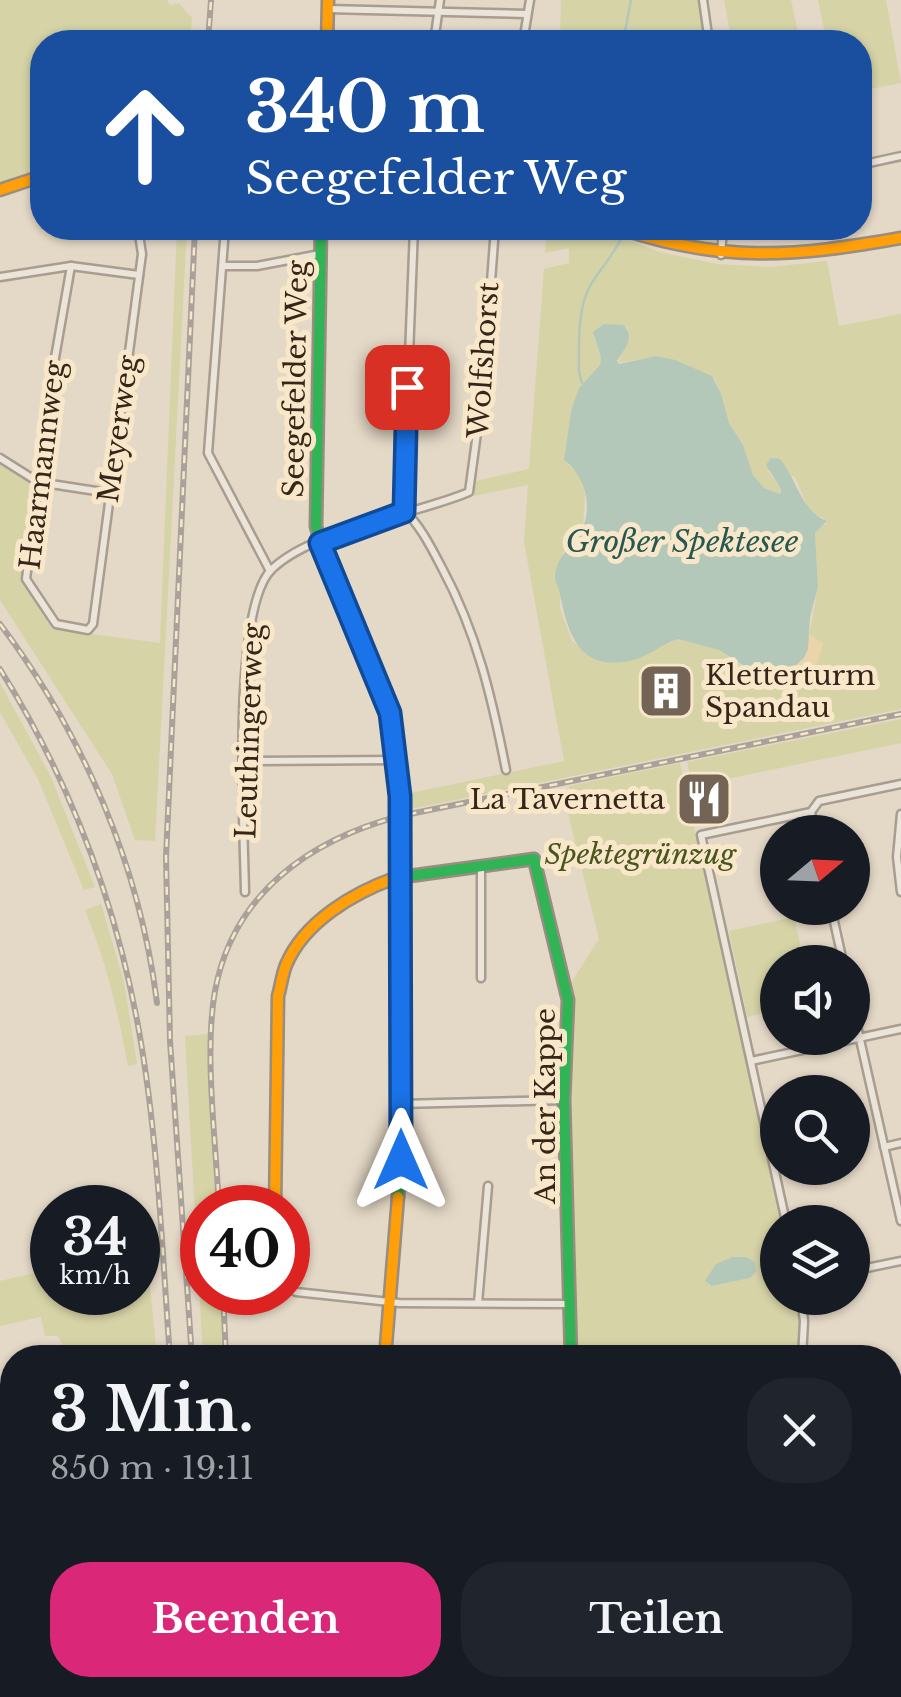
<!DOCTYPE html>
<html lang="de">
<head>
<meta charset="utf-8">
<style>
  :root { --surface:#171b24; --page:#20242c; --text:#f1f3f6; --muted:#9ea1a6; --accent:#db2777 }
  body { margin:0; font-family:"Libre Baskerville",serif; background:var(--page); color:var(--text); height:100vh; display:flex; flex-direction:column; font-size:38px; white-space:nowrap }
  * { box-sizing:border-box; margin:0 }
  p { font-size:32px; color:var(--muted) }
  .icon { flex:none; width:55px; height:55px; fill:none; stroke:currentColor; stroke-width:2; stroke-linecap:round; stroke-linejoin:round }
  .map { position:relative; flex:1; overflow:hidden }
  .panel { position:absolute; left:0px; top:1345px; width:902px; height:352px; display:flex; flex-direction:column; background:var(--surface); border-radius:40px 40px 0 0; box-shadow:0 2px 8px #0004 }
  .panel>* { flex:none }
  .top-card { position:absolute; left:30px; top:30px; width:842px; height:210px; border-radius:40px; box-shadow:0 2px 8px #0004; background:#1a4fa0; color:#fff; overflow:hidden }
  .needle { width:65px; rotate:71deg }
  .fabs { position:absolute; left:760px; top:815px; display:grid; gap:20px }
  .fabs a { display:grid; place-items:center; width:110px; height:110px; border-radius:50%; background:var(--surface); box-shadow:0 2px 8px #0004; font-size:50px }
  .speed { position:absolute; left:30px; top:1185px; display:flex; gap:20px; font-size:50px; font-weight:700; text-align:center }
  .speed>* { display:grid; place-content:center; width:130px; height:130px; border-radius:50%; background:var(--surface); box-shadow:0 2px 8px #0004; line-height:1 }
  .speed small { font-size:25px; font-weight:400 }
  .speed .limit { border:15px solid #d22; background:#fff; color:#111 }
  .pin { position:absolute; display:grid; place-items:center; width:85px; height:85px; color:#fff; margin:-42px; border-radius:20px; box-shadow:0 5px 15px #0006 }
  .me { position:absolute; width:110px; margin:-55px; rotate:0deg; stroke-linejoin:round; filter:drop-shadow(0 0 8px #0008) }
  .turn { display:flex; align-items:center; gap:35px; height:210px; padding:0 50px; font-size:45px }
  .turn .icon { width:130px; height:130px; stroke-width:2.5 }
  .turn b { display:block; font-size:70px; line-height:85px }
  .round { display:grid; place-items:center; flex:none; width:105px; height:105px; border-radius:40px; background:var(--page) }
  .head { display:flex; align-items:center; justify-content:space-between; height:170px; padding:0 50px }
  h1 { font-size:60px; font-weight:800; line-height:75px }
  .button { display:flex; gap:20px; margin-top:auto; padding:20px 50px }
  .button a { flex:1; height:115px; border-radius:40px; background:var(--accent); color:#fff; font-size:40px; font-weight:800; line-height:115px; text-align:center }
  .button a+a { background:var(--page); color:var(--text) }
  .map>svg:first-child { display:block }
</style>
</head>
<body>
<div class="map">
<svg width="901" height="1697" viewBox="0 0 901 1697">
  <rect width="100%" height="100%" fill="#e4d8c6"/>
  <!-- green -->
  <g fill="#d6d3a7" fill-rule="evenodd">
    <path d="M0,0H168L169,5L179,3L192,18L190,42H42V168L0,182Z"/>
    <path d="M561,0H700L706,42H560Z"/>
    <path d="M724,0H791L800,42H732Z"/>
    <path d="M818,0H886L901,83L860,91V42H827Z"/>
    <path d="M177,228H187L155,841L135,840L112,774L0,600V462L30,483L34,491L22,580L52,629L160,643Z"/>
    <path d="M547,228H600L659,252L718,264L770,267L827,261L839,326L901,314V709L411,809V793L564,761L524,542L528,485L473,496L476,481L529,469L544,269L569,263V248L545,253ZM627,327L630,338L618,363L657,356L708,374L715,380L729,423L743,445L753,475L764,488L779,495L781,489L767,470L795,477L810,512L825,519L827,524L818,527L815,533L818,586L808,643L775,676L749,671L719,650L678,639L622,662L597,660L572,641L560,608V563L563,553L583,527L585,496L582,478L564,460L571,411L580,388L600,365L601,357L594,337Z"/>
    <path d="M639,228H719L715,243L710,244Z"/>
    <path d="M0,683L50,775L95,887L84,890L38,779L0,712Z"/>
    <path d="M901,719V743L693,786L687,762Z"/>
    <path d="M680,763L782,1222H778V1298H797L801,1320L798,1357H575L568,1103L573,1033L570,984L599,939L567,809L573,808L569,786ZM732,1257L750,1278L712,1286L716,1264Z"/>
    <path d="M101,904L124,982L137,1064L128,1066C118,1011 106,961 85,910Z"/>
    <path d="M794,917L804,962H778L777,1010L747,1017L729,931Z"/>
    <path d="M208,1034L216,1207L202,1208V1292L220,1293L224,1358L203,1357L185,1036Z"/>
    <path d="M146,1247L157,1357H69L58,1336H45L41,1317L0,1326V1281L52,1269V1292H138V1249Z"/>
    <path d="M93,1685H190L191,1697H85Z"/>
    <path d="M640,1685H741L739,1697H620L622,1689L638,1690Z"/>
  </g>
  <!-- sand -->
  <path fill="#ebd4aa" d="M809,634L823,643C819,663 811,681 789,685L779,675C798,664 806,655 809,634Z"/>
  <!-- water -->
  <g fill="#b3c8b9">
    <path d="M604,324L623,325C636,336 625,349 617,361L619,364L656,356L675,360L712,376L721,394L729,423L743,445L753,475L764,488L780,494L781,489L766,465L771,458L780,459C797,480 802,512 827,521L815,533L818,587L810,617L808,649L804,658L795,666L775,676L755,673L719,650L678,639C661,644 647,658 629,661C576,672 567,628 559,590C557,581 555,584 555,575C557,558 569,548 578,536C596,511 585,475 564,460L571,411L579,388L600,365L601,357L593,332Z"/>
    <path d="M732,1257H746L755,1262L756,1272L750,1278L712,1286L705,1281L716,1264Z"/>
  </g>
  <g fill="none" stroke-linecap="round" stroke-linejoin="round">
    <!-- stream -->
    <g stroke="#b3c8b9" stroke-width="2.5">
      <path d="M623,42L631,0"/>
      <path d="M582,383L579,372C579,346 577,310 590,286C601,267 616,253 624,232"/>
    </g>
    <!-- street casing -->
    <g stroke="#a89d90" stroke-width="11">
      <g id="street">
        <path d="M703,0L709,42"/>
        <path d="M327,9L527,14"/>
        <path d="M434,42L440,0"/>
        <path d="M523,42L530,0"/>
        <path d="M860,165L901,156"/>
        <path d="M225,228L208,453L270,571"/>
        <path d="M414,228L403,509C420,525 431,547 442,568C477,633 492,698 506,770"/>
        <path d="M721,255L723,228"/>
        <path d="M71,266L52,375L26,579L56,624L88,630L93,624L142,254L138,228"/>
        <path d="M223,266H257L320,254"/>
        <path d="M0,277L71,266L139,275"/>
        <path d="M0,458L38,482L109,493"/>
        <path d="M243,761L398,760"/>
        <path d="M811,812L815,832"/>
        <path d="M901,814L897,857L901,892"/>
        <path d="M245,892C244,830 231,608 272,569C314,529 415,515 469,492L483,389L495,228"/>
        <path d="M831,908L843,962"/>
        <path d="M481,978V866"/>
        <path d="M852,1004L901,1221"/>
        <path d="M751,1061L901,1029"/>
        <path d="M401,1104L564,1100"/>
        <path d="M884,1147L901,1143"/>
        <path d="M786,1222L701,835L811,812L819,801L901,784"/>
        <path d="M852,1271L901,1261"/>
        <path d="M288,1287L296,1292L399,1303L569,1304"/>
        <path d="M801,1298L804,1321L802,1358"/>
        <path d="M478,1303L488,1186"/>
        <path d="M264,1685L265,1697"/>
        <path d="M544,1697L546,1685"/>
        <path d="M743,1697L745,1685"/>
      </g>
    </g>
    <!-- fast casing -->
    <g stroke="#988d80" stroke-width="15">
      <g id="fast">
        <path d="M321,228L316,526L323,553L385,698L398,760L401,1160L398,1197"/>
        <path d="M395,878L534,859L568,1000L564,1100L571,1358"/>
      </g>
    </g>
    <!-- slow casing -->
    <g stroke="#988d80" stroke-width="15">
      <g id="slow">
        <path d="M327,42L328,0"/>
        <path d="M0,190L42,176"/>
        <path d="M618,228C722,263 795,257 901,238"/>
        <path d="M275,1208L278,996C281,986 282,975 286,965C304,922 353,893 395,878"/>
        <path d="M385,1358L398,1197"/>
      </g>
    </g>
    <!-- jam casing -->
    <g stroke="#988d80" stroke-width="15">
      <path id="jam" d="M364,1685V1697"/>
    </g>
    <!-- street -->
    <use href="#street" stroke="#ebe4d9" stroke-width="6"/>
    <!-- fast -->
    <use href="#fast" stroke="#30b455" stroke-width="10"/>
    <!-- slow -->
    <use href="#slow" stroke="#ff9f0a" stroke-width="10"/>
    <!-- jam -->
    <use href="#jam" stroke="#e5322d" stroke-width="10"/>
    <!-- rail casing -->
    <g stroke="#a9a29a" stroke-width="6">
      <g id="rail">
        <path d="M208,42L211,0"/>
        <path d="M0,624C83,734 140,866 157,1003"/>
        <path d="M0,669C69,779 116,902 139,1031C158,1138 162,1249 170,1358"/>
        <path d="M219,1208C216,1143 204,1053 215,991C233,894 309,840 400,816L901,714"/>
        <path d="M223,1292L226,1358"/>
        <path d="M192,1358L170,1041L166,857L195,228"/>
        <path d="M200,1685L201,1697"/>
        <path d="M76,1697L85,1685"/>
      </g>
    </g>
    <!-- rail -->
    <use href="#rail" stroke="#f8e7c9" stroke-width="2.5" stroke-dasharray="8" stroke-linecap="butt"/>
  </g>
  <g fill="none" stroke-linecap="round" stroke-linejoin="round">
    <!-- route casing -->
    <g stroke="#114b97" stroke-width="25">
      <path id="route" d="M401,1160L400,796L390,713L320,543L404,512L407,387"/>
    </g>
    <!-- route -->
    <use href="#route" stroke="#1a73e8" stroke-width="18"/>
  </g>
  <!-- icons -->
  <defs>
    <g id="building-square" transform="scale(2.875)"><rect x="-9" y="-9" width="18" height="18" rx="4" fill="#736456" stroke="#f8e7c9"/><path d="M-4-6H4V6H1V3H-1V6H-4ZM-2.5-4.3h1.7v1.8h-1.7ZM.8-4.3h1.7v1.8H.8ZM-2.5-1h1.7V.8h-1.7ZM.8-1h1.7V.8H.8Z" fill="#fff"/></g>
    <g id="restaurant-square" transform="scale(2.875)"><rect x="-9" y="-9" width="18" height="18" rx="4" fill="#736456" stroke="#f8e7c9"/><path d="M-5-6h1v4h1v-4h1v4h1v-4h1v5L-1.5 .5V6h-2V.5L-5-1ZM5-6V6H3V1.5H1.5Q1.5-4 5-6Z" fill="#fff"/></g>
  </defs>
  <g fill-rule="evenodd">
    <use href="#building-square" x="666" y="691"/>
    <use href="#restaurant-square" x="704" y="799"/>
  </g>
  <g text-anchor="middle" stroke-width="10" stroke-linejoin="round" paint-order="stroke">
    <!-- street labels -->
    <g font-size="28" fill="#362519" stroke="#f8e7c9">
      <text transform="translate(483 360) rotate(-86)" y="10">Wolfshorst</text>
      <text transform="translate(295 379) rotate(-89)" y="10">Seegefelder Weg</text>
      <text transform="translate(118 429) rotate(-82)" y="10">Meyerweg</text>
      <text transform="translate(42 465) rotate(-83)" y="10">Haarmannweg</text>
      <text transform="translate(249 731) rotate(-88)" y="10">Leuthingerweg</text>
      <text transform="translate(545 1106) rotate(-90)" y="10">An der Kappe</text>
    </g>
    <!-- poi labels -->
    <g font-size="28" fill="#362519" stroke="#f8e7c9" text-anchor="start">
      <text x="705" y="685">Kletterturm<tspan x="705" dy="32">Spandau</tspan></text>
      <text x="665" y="809" text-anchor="end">La Tavernetta</text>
    </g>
    <!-- park labels -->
    <g font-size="28" font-style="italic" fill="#4a541e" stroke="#f8e7c9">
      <text x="640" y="864">Spektegrünzug</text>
    </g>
    <!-- water labels -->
    <g font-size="30" font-style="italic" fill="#275751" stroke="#f8e7c9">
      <text x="682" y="552">Großer Spektesee</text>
    </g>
  </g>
</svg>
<div class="fabs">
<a><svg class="needle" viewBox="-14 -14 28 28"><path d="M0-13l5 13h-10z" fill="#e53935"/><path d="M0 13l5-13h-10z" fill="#9ea1a6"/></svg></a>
<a><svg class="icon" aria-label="sound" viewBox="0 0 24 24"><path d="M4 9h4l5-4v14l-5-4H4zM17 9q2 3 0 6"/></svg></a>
<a><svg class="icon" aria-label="search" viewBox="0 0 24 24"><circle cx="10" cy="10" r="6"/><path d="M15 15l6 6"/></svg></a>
<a><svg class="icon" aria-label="layers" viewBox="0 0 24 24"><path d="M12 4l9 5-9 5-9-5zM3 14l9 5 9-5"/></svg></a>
</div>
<div class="speed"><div>34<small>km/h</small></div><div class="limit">40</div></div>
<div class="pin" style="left:407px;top:387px;background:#d93025"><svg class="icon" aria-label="arrive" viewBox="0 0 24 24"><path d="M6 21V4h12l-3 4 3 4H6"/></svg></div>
<svg class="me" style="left:401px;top:1160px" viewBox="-20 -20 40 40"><path d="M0-17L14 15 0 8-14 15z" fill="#1a73e8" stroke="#fff" stroke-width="4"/></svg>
<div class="top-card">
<div class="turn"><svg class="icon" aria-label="ahead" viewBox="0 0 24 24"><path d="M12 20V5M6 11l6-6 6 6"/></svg><div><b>340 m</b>Seegefelder Weg</div></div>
</div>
<section class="panel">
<div class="head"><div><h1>3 Min.</h1><p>850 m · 19:11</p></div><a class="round"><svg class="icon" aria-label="close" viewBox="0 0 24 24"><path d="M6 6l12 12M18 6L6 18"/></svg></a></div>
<div class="button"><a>Beenden</a><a>Teilen</a></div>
</section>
</div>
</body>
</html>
